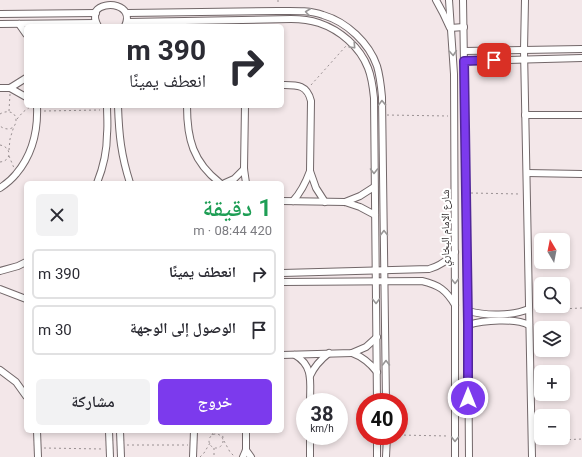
<!DOCTYPE html>
<html lang="ar">
<head>
<meta charset="utf-8">
<style>
  :root { --surface:#fff; --page:#f2f2f3; --text:#2b2b33; --muted:#7c7c81; --line:#e1e1e2; --accent:#7c3aed }
  body { margin:0; font-family:Roboto,"Noto Naskh Arabic",sans-serif; background:var(--page); color:var(--text); direction:rtl; height:100vh; display:flex; flex-direction:column; font-size:15px; white-space:nowrap }
  * { box-sizing:border-box; margin:0 }
  p { font-size:13px; color:var(--muted) }
  .icon { flex:none; width:22px; height:22px; fill:none; stroke:currentColor; stroke-width:2; stroke-linecap:round; stroke-linejoin:round }
  .map { position:relative; flex:1; overflow:hidden; direction:ltr }
  .side { position:absolute; left:24px; top:181px; width:260px; height:252px; display:flex; flex-direction:column; background:var(--surface); border-radius:6px; box-shadow:0 2px 6px #0003; direction:rtl }
  .side>* { flex:none }
  .hud { position:absolute; left:24px; top:24px; width:260px; height:84px; border-radius:6px; box-shadow:0 2px 6px #0003; direction:rtl; background:#fff; color:var(--text); overflow:hidden }
  .needle { width:26px; rotate:350deg }
  .fabs { position:absolute; left:534px; top:233px; display:grid; gap:8px }
  .fabs a { display:grid; place-items:center; width:36px; height:36px; border-radius:6px; background:var(--surface); box-shadow:0 2px 6px #0003; font-size:20px }
  .speed { position:absolute; left:296px; top:393px; display:flex; gap:8px; font-size:20px; font-weight:700; text-align:center }
  .speed>* { display:grid; place-content:center; width:52px; height:52px; border-radius:50%; background:var(--surface); box-shadow:0 2px 6px #0003; line-height:1 }
  .speed small { font-size:10px; font-weight:400 }
  .speed .limit { border:6px solid #d22; background:#fff; color:#111 }
  .pin { position:absolute; display:grid; place-items:center; width:34px; height:34px; color:#fff; margin:-17px; border-radius:8px; box-shadow:0 2px 6px #0006 }
  .me { position:absolute; width:44px; margin:-22px; rotate:0deg; stroke-linejoin:round; filter:drop-shadow(0 0 3px #0008) }
  .turn { display:flex; align-items:center; gap:14px; height:84px; padding:0 12px; font-size:18px }
  .turn .icon { width:52px; height:52px; stroke-width:2.5 }
  .turn b { display:block; font-size:28px; line-height:34px }
  .round { display:grid; place-items:center; flex:none; width:42px; height:42px; border-radius:6px; background:var(--page) }
  .head { display:flex; align-items:center; justify-content:space-between; height:68px; padding:0 12px }
  h1 { font-size:24px; font-weight:600; line-height:30px; color:#1e9e55 }
  .primary-button { display:flex; gap:8px; margin-top:auto; padding:8px 12px }
  .primary-button a { flex:1; height:46px; border-radius:6px; background:var(--accent); color:#fff; font-size:16px; font-weight:600; line-height:46px; text-align:center }
  .primary-button a+a { background:var(--page); color:var(--text) }
  ul { padding:0; list-style:none }
  li { display:flex; align-items:center; gap:12px; height:50px; margin:0 8px 6px; padding:0 4px; border:2px solid var(--line); border-radius:6px }
  li div { flex:1 }
  li b { display:block; font-size:15px }
  li em { font-style:normal }
  .map>svg:first-child { display:block }
</style>
</head>
<body>
<div class="map">
<svg width="582" height="457" viewBox="0 0 582 457">
  <rect width="100%" height="100%" fill="#f3e7e9"/>
  <g fill="none" stroke-linecap="round" stroke-linejoin="round">
    <!-- minor casing -->
    <g stroke="#726769" stroke-width="8">
      <g id="minor">
        <path d="M436,0L443,13L450,28L464,27"/>
        <path d="M449,0L454,74L455,305V457"/>
        <path d="M463,0L468,325L469,457"/>
        <path d="M525,0L524,50L532,457"/>
        <path d="M127,13L278,11C293,11 309,10 323,15C347,22 369,43 377,66C380,76 381,86 382,97L386,402"/>
        <path d="M0,14L96,13"/>
        <path d="M127,22L291,19C301,19 310,20 319,23C340,30 360,47 368,68C372,78 373,88 374,98L377,402"/>
        <path d="M0,24L96,23"/>
        <path d="M19,24L26,34"/>
        <path d="M98,26C95,21 94,16 96,11C104,0 135,4 125,26"/>
        <path d="M464,51L582,49"/>
        <path d="M465,61L582,58"/>
        <path d="M282,85C296,85 307,84 311,101L310,171L316,188L325,202"/>
        <path d="M0,88H10L26,78"/>
        <path d="M10,88L26,97"/>
        <path d="M118,106C119,135 121,155 130,183"/>
        <path d="M187,106C187,139 193,162 220,183"/>
        <path d="M245,106L244,169L246,183"/>
        <path d="M525,115H582"/>
        <path d="M527,173L582,174"/>
        <path d="M97,183C103,168 107,151 107,134C108,125 107,115 107,106"/>
        <path d="M225,183L234,179L244,169"/>
        <path d="M0,188C6,184 12,179 16,174C32,155 38,130 37,106"/>
        <path d="M282,201L345,202L360,207L375,215"/>
        <path d="M293,201C301,192 306,182 310,171"/>
        <path d="M345,202L360,196L374,187"/>
        <path d="M0,271L18,266L26,262"/>
        <path d="M282,273L429,269C440,266 447,261 455,252"/>
        <path d="M282,282L422,281C439,285 446,290 455,305"/>
        <path d="M0,289L26,299"/>
        <path d="M468,311C486,316 512,316 529,309"/>
        <path d="M468,325C484,320 515,318 529,325"/>
        <path d="M352,353C363,357 370,363 377,372"/>
        <path d="M282,355L352,353L366,347L377,337"/>
        <path d="M295,355C314,366 310,383 310,402"/>
        <path d="M0,370L16,382L26,396"/>
        <path d="M310,376C314,367 320,360 329,353"/>
        <path d="M37,431L38,457"/>
        <path d="M109,431L110,457"/>
        <path d="M120,431L121,457"/>
        <path d="M246,450L251,457"/>
        <path d="M193,457L194,431"/>
        <path d="M243,457L246,450V431"/>
        <path d="M310,457V436"/>
        <path d="M377,457V436"/>
        <path d="M386,457L387,436"/>
      </g>
    </g>
    <!-- path -->
    <g stroke="#999092" stroke-width="1" stroke-dasharray="2 3" stroke-linecap="butt">
      <path d="M278,0V5"/>
      <path d="M311,85L346,46"/>
      <path d="M125,107H182"/>
      <path d="M9,111L10,94"/>
      <path d="M44,111L100,110"/>
      <path d="M0,114C6,110 16,111 16,120C16,130 6,131 0,126"/>
      <path d="M387,115L448,116"/>
      <path d="M17,119L23,112L30,107"/>
      <path d="M0,145C12,147 12,161 0,162"/>
      <path d="M9,150L10,139L14,126"/>
      <path d="M9,156L14,168"/>
      <path d="M471,193L520,194"/>
      <path d="M535,310L582,308"/>
      <path d="M222,431L223,438"/>
      <circle cx="216" cy="441" r="7"/>
      <path d="M212,435L214,431"/>
      <path d="M399,435L448,436"/>
      <path d="M224,441L230,452L235,457"/>
      <path d="M539,441L582,439"/>
      <path d="M127,445H188"/>
      <path d="M44,448L103,449"/>
      <path d="M214,448V457"/>
      <path d="M200,457L204,453L210,443"/>
    </g>
    <!-- minor -->
    <use href="#minor" stroke="#fff" stroke-width="6"/>
  </g>
  <!-- one-way arrows -->
  <defs><path id="oneway-chevron" d="M-2-3.5L2.5 0L-2 3.5" fill="none" stroke-width="1.6" stroke-linecap="round" stroke-linejoin="round"/></defs>
  <g stroke="#989696">
    <use href="#oneway-chevron" transform="translate(308 12) rotate(-173)"/>
    <use href="#oneway-chevron" transform="translate(353 46) rotate(47)"/>
    <use href="#oneway-chevron" transform="translate(453 53) rotate(86)"/>
    <use href="#oneway-chevron" transform="translate(382 103) rotate(-92)"/>
    <use href="#oneway-chevron" transform="translate(374 171) rotate(90)"/>
    <use href="#oneway-chevron" transform="translate(384 233) rotate(-91)"/>
    <use href="#oneway-chevron" transform="translate(455 281) rotate(89)"/>
    <use href="#oneway-chevron" transform="translate(376 301) rotate(89)"/>
    <use href="#oneway-chevron" transform="translate(386 363) rotate(-91)"/>
    <use href="#oneway-chevron" transform="translate(455 439) rotate(91)"/>
  </g>
  <g fill="none" stroke-linecap="round" stroke-linejoin="round">
    <!-- route casing -->
    <g stroke="#51269a" stroke-width="10">
      <path id="route" d="M468,398V324L464,61L494,60"/>
    </g>
    <!-- route -->
    <use href="#route" stroke="#7c3aed" stroke-width="7"/>
  </g>
  <g text-anchor="middle" stroke-width="4" stroke-linejoin="round" paint-order="stroke">
    <!-- street labels -->
    <g font-size="11" fill="#322d2e" stroke="#fff">
      <text transform="translate(445 228) rotate(-90)" y="4">شارع الإمام البخاري</text>
    </g>
  </g>
</svg>
<div class="fabs">
<a><svg class="needle" viewBox="-14 -14 28 28"><path d="M0-13l5 13h-10z" fill="#e53935"/><path d="M0 13l5-13h-10z" fill="#7c7c81"/></svg></a>
<a><svg class="icon" aria-label="search" viewBox="0 0 24 24"><circle cx="10" cy="10" r="6"/><path d="M15 15l6 6"/></svg></a>
<a><svg class="icon" aria-label="layers" viewBox="0 0 24 24"><path d="M12 4l9 5-9 5-9-5zM3 14l9 5 9-5"/></svg></a>
<a>+</a>
<a>−</a>
</div>
<div class="speed"><div>38<small>km/h</small></div><div class="limit">40</div></div>
<div class="pin" style="left:494px;top:60px;background:#d93025"><svg class="icon" aria-label="arrive" viewBox="0 0 24 24"><path d="M6 21V4h12l-3 4 3 4H6"/></svg></div>
<svg class="me" style="left:468px;top:398px" viewBox="-20 -20 40 40"><circle r="17" fill="#7c3aed" stroke="#fff" stroke-width="3"/><path d="M0-11L8 9 0 5-8 9z" fill="#fff"/></svg>
<div class="hud">
<div class="turn"><svg class="icon" aria-label="right" viewBox="0 0 24 24"><path d="M7 20v-9h11M14 6l5 5-5 5"/></svg><div><b>390 m</b>انعطف يمينًا</div></div>
</div>
<section class="side">
<div class="head"><div><h1>1 دقيقة</h1><p>420 m · 08:44</p></div><a class="round"><svg class="icon" aria-label="close" viewBox="0 0 24 24"><path d="M6 6l12 12M18 6L6 18"/></svg></a></div>
<ul>
<li><svg class="icon" aria-label="right" viewBox="0 0 24 24"><path d="M7 20v-9h11M14 6l5 5-5 5"/></svg><div><b>انعطف يمينًا</b></div><em>390 m</em></li>
<li><svg class="icon" aria-label="arrive" viewBox="0 0 24 24"><path d="M6 21V4h12l-3 4 3 4H6"/></svg><div><b>الوصول إلى الوجهة</b></div><em>30 m</em></li>
</ul>
<div class="primary-button"><a>خروج</a><a>مشاركة</a></div>
</section>
</div>
</body>
</html>
